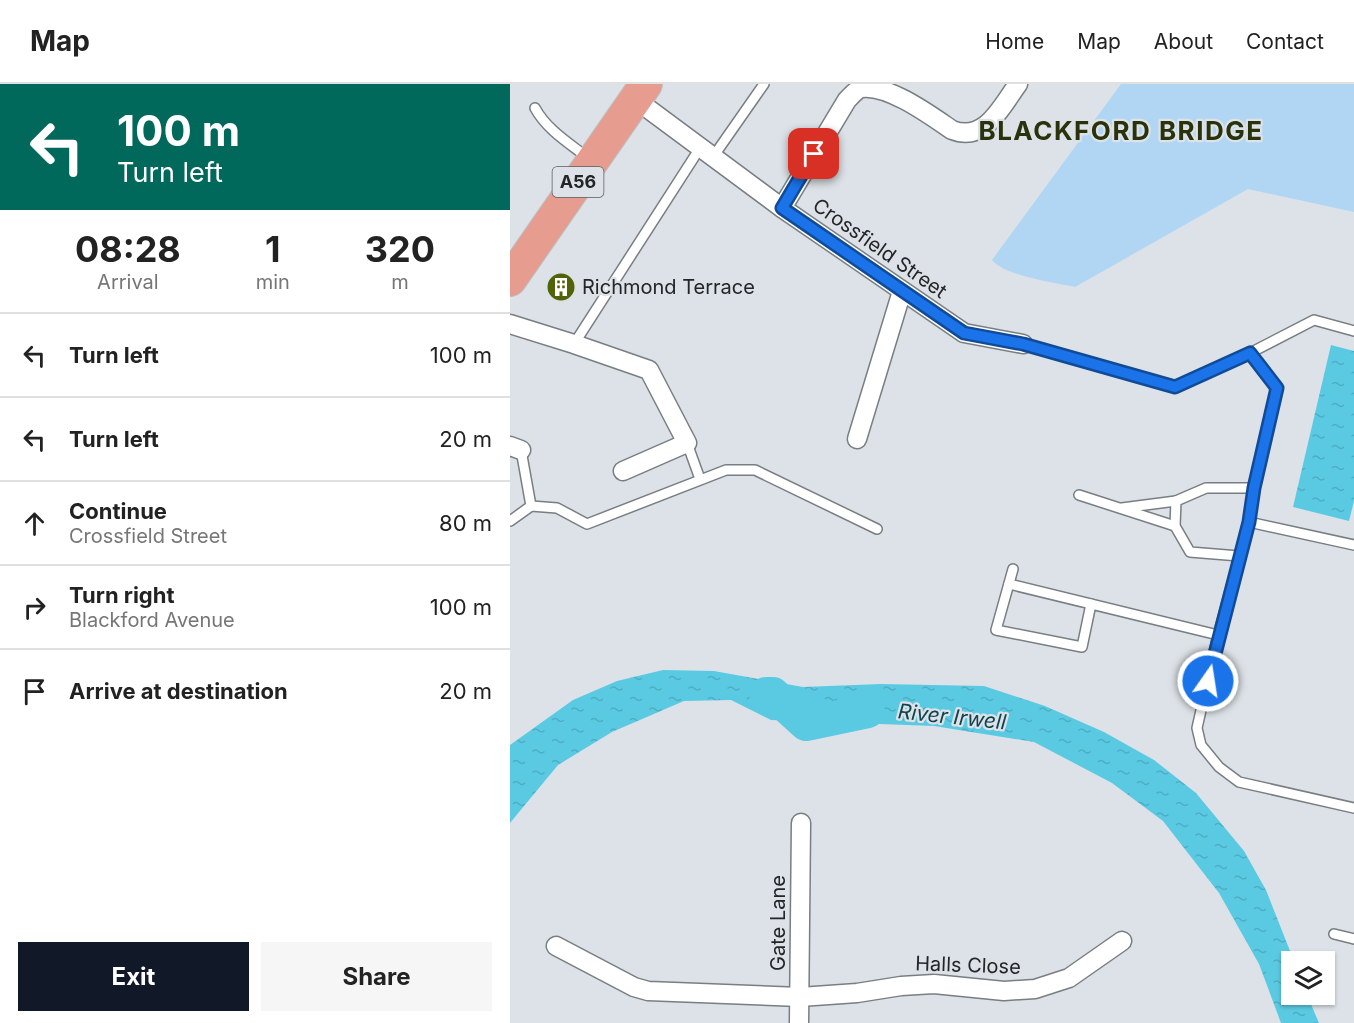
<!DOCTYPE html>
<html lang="en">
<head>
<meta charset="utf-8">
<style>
  :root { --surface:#fff; --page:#f6f6f6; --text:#222; --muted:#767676; --line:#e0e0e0; --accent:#111827 }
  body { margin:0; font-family:Inter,sans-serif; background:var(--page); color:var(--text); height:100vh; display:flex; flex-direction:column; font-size:22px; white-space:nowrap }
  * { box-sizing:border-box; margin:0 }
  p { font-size:20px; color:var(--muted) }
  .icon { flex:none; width:33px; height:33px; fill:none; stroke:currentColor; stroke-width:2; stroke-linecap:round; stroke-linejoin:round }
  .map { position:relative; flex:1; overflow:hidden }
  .drawer { display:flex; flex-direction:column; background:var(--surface); width:510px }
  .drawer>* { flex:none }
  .hud { background:#00695c; color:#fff; overflow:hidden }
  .tools { position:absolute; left:771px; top:867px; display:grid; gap:12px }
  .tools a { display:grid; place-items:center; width:54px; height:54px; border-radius:0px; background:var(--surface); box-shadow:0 2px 4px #0004; font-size:30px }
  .pin { position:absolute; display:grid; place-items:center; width:51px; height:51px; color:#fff; margin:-26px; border-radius:12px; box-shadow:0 3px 9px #0006 }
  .me { position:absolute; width:66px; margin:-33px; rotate:13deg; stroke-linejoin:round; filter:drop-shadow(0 0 4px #0008) }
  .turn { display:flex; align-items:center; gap:21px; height:126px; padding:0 18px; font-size:27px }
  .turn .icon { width:78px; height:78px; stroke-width:2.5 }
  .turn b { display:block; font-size:42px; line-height:51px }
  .eta { display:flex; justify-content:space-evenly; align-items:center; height:102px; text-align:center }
  .eta b { font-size:36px; font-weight:700; line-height:42px }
  .button { display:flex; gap:12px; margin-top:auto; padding:12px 18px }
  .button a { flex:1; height:69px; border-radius:0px; background:var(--accent); color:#fff; font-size:24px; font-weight:700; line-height:69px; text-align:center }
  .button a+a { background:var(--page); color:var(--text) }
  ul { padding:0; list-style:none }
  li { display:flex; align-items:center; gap:18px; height:84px; padding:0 18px; border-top:2px solid var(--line) }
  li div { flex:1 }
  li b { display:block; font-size:22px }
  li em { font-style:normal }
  header { display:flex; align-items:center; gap:36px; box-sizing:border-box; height:84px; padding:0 30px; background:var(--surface); border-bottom:2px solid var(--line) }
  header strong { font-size:28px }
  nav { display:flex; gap:33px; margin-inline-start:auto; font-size:21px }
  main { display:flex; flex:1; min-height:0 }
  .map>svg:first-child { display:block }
</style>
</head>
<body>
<header>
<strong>Map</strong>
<nav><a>Home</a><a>Map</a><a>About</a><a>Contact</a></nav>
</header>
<main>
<section class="drawer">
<div class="hud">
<div class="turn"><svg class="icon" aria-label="left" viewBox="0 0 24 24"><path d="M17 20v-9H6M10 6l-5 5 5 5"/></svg><div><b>100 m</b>Turn left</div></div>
</div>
<div class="eta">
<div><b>08:28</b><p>Arrival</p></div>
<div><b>1</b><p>min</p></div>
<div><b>320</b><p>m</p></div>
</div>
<ul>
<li><svg class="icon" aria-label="left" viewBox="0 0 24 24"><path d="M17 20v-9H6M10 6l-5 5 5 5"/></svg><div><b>Turn left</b></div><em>100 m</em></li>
<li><svg class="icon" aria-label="left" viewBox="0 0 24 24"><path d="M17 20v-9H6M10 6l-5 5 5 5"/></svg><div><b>Turn left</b></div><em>20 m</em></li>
<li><svg class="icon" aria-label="ahead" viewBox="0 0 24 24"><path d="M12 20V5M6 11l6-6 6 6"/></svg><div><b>Continue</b><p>Crossfield Street</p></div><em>80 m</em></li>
<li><svg class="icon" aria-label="right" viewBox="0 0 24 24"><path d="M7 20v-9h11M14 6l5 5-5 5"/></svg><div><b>Turn right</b><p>Blackford Avenue</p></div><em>100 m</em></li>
<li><svg class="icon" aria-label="arrive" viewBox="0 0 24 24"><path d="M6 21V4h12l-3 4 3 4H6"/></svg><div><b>Arrive at destination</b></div><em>20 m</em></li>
</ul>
<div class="button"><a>Exit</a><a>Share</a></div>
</section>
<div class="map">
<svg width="844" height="939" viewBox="0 0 844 939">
  <defs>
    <pattern id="water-ripples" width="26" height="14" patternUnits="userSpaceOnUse" patternTransform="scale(1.5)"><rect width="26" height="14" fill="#5acae3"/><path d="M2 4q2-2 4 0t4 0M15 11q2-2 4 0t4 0" fill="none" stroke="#4eadc3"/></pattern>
  </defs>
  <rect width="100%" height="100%" fill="#dce2e7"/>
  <!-- grass -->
  <path fill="#b0d6f4" d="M611,0H844V128L738,105L565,203C545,199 495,192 482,176Z"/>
  <!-- water -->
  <g fill="url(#water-ripples)">
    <path d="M821,261L844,267V417L839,437L783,423Z"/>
    <path d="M153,586L204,587L293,603L371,600L474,602L535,622L594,648L644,676L686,709L734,767L756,806L784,877L782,878V910L797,911L809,939H771L749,880L709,809L653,737L602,699L524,658L424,642L261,636L221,616L174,617L102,648L48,681L0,739V661L63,616L107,597Z"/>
  </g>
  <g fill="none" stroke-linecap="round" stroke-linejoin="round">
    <!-- river -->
    <path stroke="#5acae3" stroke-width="34" d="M256,610H263L296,640L358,627"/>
    <!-- service casing -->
    <g stroke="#787e82" stroke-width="12">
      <g id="service">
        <path d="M25,24C37,46 59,59 78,74"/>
        <path d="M203,73L254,0"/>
        <path d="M64,260L190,64"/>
        <path d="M513,260L665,303L740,269L804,236L844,247"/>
        <path d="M740,269L767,304L744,404L739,438L708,551L687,644L691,661L709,683L729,698L844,724"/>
        <path d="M177,359L190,395"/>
        <path d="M569,411L665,442"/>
        <path d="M21,422L47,424L77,440L216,386H245L367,445"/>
        <path d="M612,424L666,417"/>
        <path d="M0,437L21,422L11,366"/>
        <path d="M739,438L844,461"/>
        <path d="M729,472L680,468L665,442L666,417L696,404H744"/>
        <path d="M503,485L486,546L572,563L581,520"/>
        <path d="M499,500L708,551"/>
        <path d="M824,850L844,855"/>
      </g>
    </g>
    <!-- minor casing -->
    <g stroke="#787e82" stroke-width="21">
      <g id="minor">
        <path d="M125,15L272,124L454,249L513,260"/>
        <path d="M272,124L337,16C341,12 346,6 351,4C378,0 420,31 442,46C475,59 491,23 508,0"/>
        <path d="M0,240L64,260L139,286L177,359L113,387"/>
        <path d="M347,355L392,207"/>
        <path d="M0,362L11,366"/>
        <path d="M46,862L124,903L138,907L290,913L347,909L391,902L424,900L494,907L525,905L559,894L612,857"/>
        <path d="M289,939L291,739"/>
      </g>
    </g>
    <!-- trunk casing -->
    <g stroke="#bdbebe" stroke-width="34">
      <path id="trunk" d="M0,196L136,0"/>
    </g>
    <!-- service -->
    <use href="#service" stroke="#fff" stroke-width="9"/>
    <!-- minor -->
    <use href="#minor" stroke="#fff" stroke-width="18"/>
    <!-- trunk -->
    <use href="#trunk" stroke="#e69c8e" stroke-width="32"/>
  </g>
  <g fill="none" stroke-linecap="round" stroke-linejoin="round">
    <!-- route casing -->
    <g stroke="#114b97" stroke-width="15">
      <path id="route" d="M304,70L272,124L454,249L513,260L665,303L740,269L767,304L744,404L739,438L698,597"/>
    </g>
    <!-- route -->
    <use href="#route" stroke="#1a73e8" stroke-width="10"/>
  </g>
  <!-- icons -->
  <defs>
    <g id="building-disc" transform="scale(1.5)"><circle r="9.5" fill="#526206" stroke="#dce2e7"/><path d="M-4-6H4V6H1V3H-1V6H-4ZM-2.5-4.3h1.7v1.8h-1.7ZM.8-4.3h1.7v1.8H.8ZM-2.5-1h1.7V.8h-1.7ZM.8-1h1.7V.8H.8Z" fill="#fff"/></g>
  </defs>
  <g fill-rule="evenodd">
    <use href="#building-disc" x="51" y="203"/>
  </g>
  <g text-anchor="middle" stroke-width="4.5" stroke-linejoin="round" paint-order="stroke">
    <!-- shield labels -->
    <rect fill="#dce2e7" stroke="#5a5e61" stroke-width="1.5" x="42.5" y="83" width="51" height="30" rx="4.5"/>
    <g font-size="18" font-weight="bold" fill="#232527">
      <text x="68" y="104">A56</text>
    </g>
    <!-- street labels -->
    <g font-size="20" fill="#232527" stroke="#dce2e7">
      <text transform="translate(370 164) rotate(35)" y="7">Crossfield Street</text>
      <text transform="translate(268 839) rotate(-90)" y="7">Gate Lane</text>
      <text transform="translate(458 881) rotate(2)" y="7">Halls Close</text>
    </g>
    <!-- poi labels -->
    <g font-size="20" fill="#232527" stroke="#dce2e7" text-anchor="start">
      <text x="72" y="210">Richmond Terrace</text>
    </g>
    <!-- water labels -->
    <g font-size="21" font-style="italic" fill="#0f434d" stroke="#dce2e7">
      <text transform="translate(442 633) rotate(6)" y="7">River Irwell</text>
    </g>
    <!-- district labels -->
    <g font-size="26" font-weight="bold" letter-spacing="1.5" fill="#2a320b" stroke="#dce2e7">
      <text x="611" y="56">BLACKFORD BRIDGE</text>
    </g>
  </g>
</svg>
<div class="tools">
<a><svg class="icon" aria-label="layers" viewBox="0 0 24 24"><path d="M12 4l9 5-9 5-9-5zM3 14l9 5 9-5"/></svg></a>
</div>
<div class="pin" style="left:304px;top:70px;background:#d93025"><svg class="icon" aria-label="arrive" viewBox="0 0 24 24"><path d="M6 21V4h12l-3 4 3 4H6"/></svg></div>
<svg class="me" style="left:698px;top:597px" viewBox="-20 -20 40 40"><circle r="17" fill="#1a73e8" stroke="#fff" stroke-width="3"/><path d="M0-11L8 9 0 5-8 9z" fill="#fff"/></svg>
</div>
</main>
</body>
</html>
